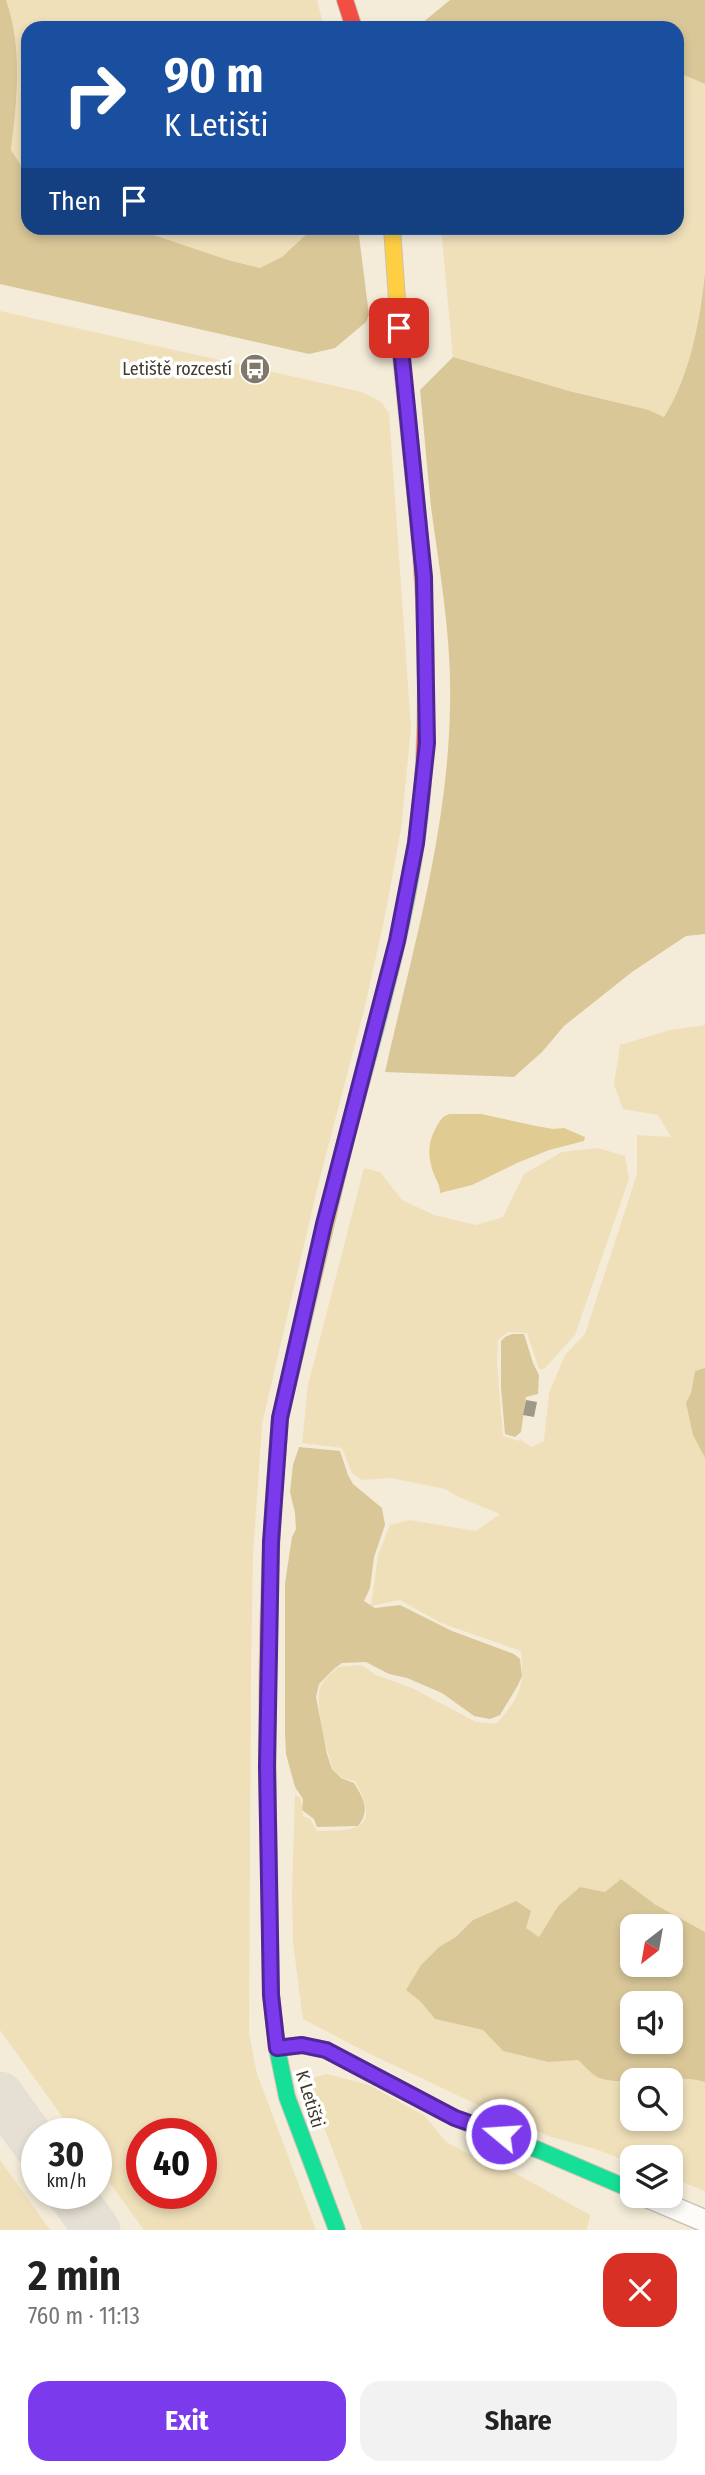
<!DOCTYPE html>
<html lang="en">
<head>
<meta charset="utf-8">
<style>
  :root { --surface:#fff; --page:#f2f2f2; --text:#222; --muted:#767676; --accent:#7c3aed }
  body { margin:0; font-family:"Fira Sans Condensed",sans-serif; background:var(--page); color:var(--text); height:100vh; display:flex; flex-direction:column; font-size:26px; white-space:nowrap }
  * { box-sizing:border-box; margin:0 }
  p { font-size:23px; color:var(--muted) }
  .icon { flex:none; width:38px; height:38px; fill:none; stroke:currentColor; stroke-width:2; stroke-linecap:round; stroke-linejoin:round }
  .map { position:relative; height:2230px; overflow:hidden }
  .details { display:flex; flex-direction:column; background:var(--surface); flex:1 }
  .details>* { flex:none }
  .banner { position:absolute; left:21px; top:21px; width:663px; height:214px; border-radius:21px; box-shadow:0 4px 10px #0003; background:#1a4fa0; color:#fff; overflow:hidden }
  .needle { width:46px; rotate:211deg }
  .tools { position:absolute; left:620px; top:1914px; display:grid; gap:14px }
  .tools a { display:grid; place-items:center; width:63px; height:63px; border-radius:14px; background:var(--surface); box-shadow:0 4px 10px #0003; font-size:35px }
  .speed { position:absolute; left:21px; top:2118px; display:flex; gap:14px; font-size:35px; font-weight:700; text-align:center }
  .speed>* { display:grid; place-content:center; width:91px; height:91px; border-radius:50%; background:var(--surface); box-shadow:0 4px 10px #0003; line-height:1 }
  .speed small { font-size:18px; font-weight:400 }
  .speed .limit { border:10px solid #d22; background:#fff; color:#111 }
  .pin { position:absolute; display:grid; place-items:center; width:60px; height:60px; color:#fff; margin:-30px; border-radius:14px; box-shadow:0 4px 10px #0006 }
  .me { position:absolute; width:77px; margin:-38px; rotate:288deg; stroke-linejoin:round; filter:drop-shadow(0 0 5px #0008) }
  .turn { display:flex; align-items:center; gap:24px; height:147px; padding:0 28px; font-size:32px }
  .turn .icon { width:91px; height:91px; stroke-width:2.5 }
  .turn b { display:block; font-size:49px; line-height:60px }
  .then { display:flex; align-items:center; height:66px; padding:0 28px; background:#0003; gap:14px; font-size:26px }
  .round { display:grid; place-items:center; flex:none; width:74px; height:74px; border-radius:21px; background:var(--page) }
  .summary { display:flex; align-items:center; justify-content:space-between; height:119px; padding:0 28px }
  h1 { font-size:42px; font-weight:700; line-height:52px }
  .primary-button { display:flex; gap:14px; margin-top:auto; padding:14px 28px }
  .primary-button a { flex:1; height:80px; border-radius:21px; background:var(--accent); color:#fff; font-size:28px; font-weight:700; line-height:80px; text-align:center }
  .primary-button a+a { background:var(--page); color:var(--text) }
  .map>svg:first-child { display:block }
</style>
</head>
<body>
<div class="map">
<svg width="705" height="2230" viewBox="0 0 705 2230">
  <rect width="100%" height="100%" fill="#f4ecd8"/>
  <!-- green -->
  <g fill="#efe0ba" fill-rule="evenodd">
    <path d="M6,0H317L324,28H28V176L11,150C17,100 23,48 6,0Z"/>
    <path d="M677,72L705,84V273C700,321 690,376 664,417L649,410L569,391L453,357L441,228H677Z"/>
    <path d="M133,228H313L282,257L261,268L228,260Z"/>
    <path d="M0,311L362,392L381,402L389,413L411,728L401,829L385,916L365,1006L317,1189L262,1424L253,1555L251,1669L249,2034L257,2074L316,2230H144L96,2164V2133H74L0,2030ZM142,2133H201V2193H142Z"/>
    <path d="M705,1025V1368L695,1371L691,1393L693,1435L705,1458V1932L656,1905L621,1879L605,1892L580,1887L558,1906L539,1937L525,1928L516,1901L473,1920L456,1938L439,1947L421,1965L407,1989L420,2001L435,2019L483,2030L503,2051L548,2062L578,2059L597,2077L634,2081H632V2119H670V2081H647L688,2077L705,2082V2191L670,2177V2158H632V2163L595,2149L548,2136L497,2114L368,2053L303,2019L293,1943L292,1892L295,1794L301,1799L303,1816L310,1819L317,1831C361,1831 380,1828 355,1781C348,1780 340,1778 335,1772C328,1762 316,1705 319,1692C321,1681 331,1674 338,1667L362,1665L376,1675L412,1688L476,1722L496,1724C520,1697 525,1687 521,1651L441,1623L400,1600L371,1606L378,1555L390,1525L410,1520L476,1531L500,1514L461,1498L445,1489L391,1478L362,1480L352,1473L342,1448L302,1443L308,1385L364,1168L380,1172L402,1200L434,1215L477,1225L503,1217L524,1174L562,1152L598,1148L625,1156L629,1179L575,1335L544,1369H539L527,1333L508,1332L498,1340L497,1363L503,1436L519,1441L520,1439L531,1447L544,1441L549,1393L565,1355L585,1334L637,1174V1135L671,1137L658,1115L623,1109L614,1085L620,1045L670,1030Z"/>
    <path d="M327,2074L369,2085L425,2116L446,2142L480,2160L493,2161L590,2215L587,2230H363L311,2093L312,2078Z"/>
    <path d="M0,2160L50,2230H0Z"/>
  </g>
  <!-- forest -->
  <g fill="#d9c798" fill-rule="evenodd">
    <path d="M0,0H6C23,48 17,100 11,150L28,176V228H133L228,260L260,268L282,257L313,228H358L369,315L366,322L335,348L309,354L0,284Z"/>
    <path d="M450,0H705V84L677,72V28H416Z"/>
    <path d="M705,273V934L686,936L632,972L564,1026L542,1052L514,1077L385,1072C412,952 448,831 450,707C452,640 440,573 431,507C427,468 424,429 420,390L453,357L569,391L649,410L664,417C690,376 700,321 705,273Z"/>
    <path d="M512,1334H524L533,1363L539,1375L538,1394L526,1397L521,1432L515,1437L505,1434L501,1388V1341L505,1337Z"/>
    <path d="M705,1368V1458L693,1435L686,1403L691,1393L695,1371Z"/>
    <path d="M299,1447L340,1451L348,1475L353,1484L382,1508L385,1525L374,1557L370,1588L364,1601L375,1608L400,1605L452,1631L514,1654L520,1659L522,1676L518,1685L500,1715L490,1719L474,1716L442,1693L407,1678L389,1674L366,1662L342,1663L335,1668L319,1684L316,1697L327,1754L332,1769L341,1778L354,1783C363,1798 371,1810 358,1826L317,1827L314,1819L302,1810L303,1799L295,1787L286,1754L285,1733V1583L292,1537L296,1529L295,1513L290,1492L293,1465Z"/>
    <path d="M621,1879L656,1905L705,1932V2082C671,2072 634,2088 599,2078C592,2075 584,2065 578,2060L548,2062L503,2051L483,2030L435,2019L420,2001L406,1990L421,1965L439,1947L456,1937L473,1920L516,1901L531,1911L526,1928L539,1937L558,1906L580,1887L605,1892ZM632,1927H670V1965H632ZM632,2004H670V2042H632Z"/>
  </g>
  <!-- water -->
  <path fill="#e0cb93" d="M450,1114H481L536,1126L553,1129L564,1128L585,1137L584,1141L549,1150L517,1163L472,1185L440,1193C440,1184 436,1180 433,1172C427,1153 428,1141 438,1124C442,1118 443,1116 450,1114Z"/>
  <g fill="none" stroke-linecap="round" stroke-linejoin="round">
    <!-- taxiway -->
    <g stroke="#e5e0d3" stroke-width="47">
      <path d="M0,2095L37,2146"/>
      <path d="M70,2193L97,2230"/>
    </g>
  </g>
  <!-- building -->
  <path fill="#9f998a" d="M526,1400L537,1402L534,1417L523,1415Z"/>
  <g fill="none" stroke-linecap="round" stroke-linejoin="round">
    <!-- street casing -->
    <g stroke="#c9c2b3" stroke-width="24">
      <path id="street" d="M646,2196L705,2221"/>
    </g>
    <!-- fast casing -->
    <g stroke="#c9c2b3" stroke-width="18">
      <g id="fast">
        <path d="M342,1155C374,1029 418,894 424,764"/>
        <path d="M269,1863L271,1995L277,2048L287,2097L337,2230"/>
        <path d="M277,2048L302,2045L326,2050L455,2118L541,2151L632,2190"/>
      </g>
    </g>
    <!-- slow casing -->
    <g stroke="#c9c2b3" stroke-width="18">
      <g id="slow">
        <path d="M392,228L401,356L418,519"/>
        <path d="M275,1481L280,1418L342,1155"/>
      </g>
    </g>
    <!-- jam casing -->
    <g stroke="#c9c2b3" stroke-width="18">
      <g id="jam">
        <path d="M345,0L354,28"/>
        <path d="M418,519C426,600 428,682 424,764"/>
        <path d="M269,1863C266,1736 266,1608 275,1481"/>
      </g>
    </g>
    <!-- street -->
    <use href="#street" stroke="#fdfcf9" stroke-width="21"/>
    <!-- fast -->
    <use href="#fast" stroke="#16e098" stroke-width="16"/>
    <!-- slow -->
    <use href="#slow" stroke="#ffcf43" stroke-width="16"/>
    <!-- jam -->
    <use href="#jam" stroke="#f24e42" stroke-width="16"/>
  </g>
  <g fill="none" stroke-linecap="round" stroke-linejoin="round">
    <!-- route casing -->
    <g stroke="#51269a" stroke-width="18">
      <path id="route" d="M399,328L424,577L427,743L416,843L397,941L324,1224L280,1418L271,1542L267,1766L271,1995L277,2048L302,2045L326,2050L455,2118L501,2134"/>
    </g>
    <!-- route -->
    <use href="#route" stroke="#7c3aed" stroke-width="12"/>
  </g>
  <!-- icons -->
  <defs>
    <g id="bus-disc" transform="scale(1.575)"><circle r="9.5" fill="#807969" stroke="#fff"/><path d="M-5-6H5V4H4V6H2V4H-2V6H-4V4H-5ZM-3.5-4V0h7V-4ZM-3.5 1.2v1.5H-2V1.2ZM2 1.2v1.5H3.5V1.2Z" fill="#fff"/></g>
  </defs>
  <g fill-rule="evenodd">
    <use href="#bus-disc" x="255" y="369"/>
  </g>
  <g text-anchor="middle" stroke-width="7" stroke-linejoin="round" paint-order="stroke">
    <!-- poi labels -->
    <g font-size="18" fill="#413b2d" stroke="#fff" text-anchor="end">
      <text x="232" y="375">Letiště rozcestí</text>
    </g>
    <!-- street labels -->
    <g font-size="18" fill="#413b2d" stroke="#fff">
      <text transform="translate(310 2099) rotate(73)" y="6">K Letišti</text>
    </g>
  </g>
</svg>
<div class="tools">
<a><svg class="needle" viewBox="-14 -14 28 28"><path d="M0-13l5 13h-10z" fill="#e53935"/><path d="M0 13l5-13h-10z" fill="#767676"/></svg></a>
<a><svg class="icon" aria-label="sound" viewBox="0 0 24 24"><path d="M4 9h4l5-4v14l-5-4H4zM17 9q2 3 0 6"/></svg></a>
<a><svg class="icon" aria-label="search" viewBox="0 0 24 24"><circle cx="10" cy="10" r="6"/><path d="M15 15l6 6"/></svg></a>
<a><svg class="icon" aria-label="layers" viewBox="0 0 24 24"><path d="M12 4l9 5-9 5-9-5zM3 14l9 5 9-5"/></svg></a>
</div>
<div class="speed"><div>30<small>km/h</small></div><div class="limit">40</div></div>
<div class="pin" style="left:399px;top:328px;background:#d93025"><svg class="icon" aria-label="arrive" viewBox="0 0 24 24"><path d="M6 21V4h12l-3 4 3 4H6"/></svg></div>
<svg class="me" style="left:501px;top:2134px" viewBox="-20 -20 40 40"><circle r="17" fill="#7c3aed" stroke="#fff" stroke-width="3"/><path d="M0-11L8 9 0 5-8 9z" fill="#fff"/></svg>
<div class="banner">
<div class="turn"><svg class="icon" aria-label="right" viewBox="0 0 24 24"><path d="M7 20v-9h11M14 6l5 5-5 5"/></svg><div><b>90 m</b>K Letišti</div></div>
<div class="then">Then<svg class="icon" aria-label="arrive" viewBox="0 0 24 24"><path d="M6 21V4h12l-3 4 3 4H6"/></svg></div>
</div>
</div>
<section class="details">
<div class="summary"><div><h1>2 min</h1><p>760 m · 11:13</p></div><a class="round" style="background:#d93025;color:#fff"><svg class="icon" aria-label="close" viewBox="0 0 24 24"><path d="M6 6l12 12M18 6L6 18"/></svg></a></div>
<div class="primary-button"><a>Exit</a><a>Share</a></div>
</section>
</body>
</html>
